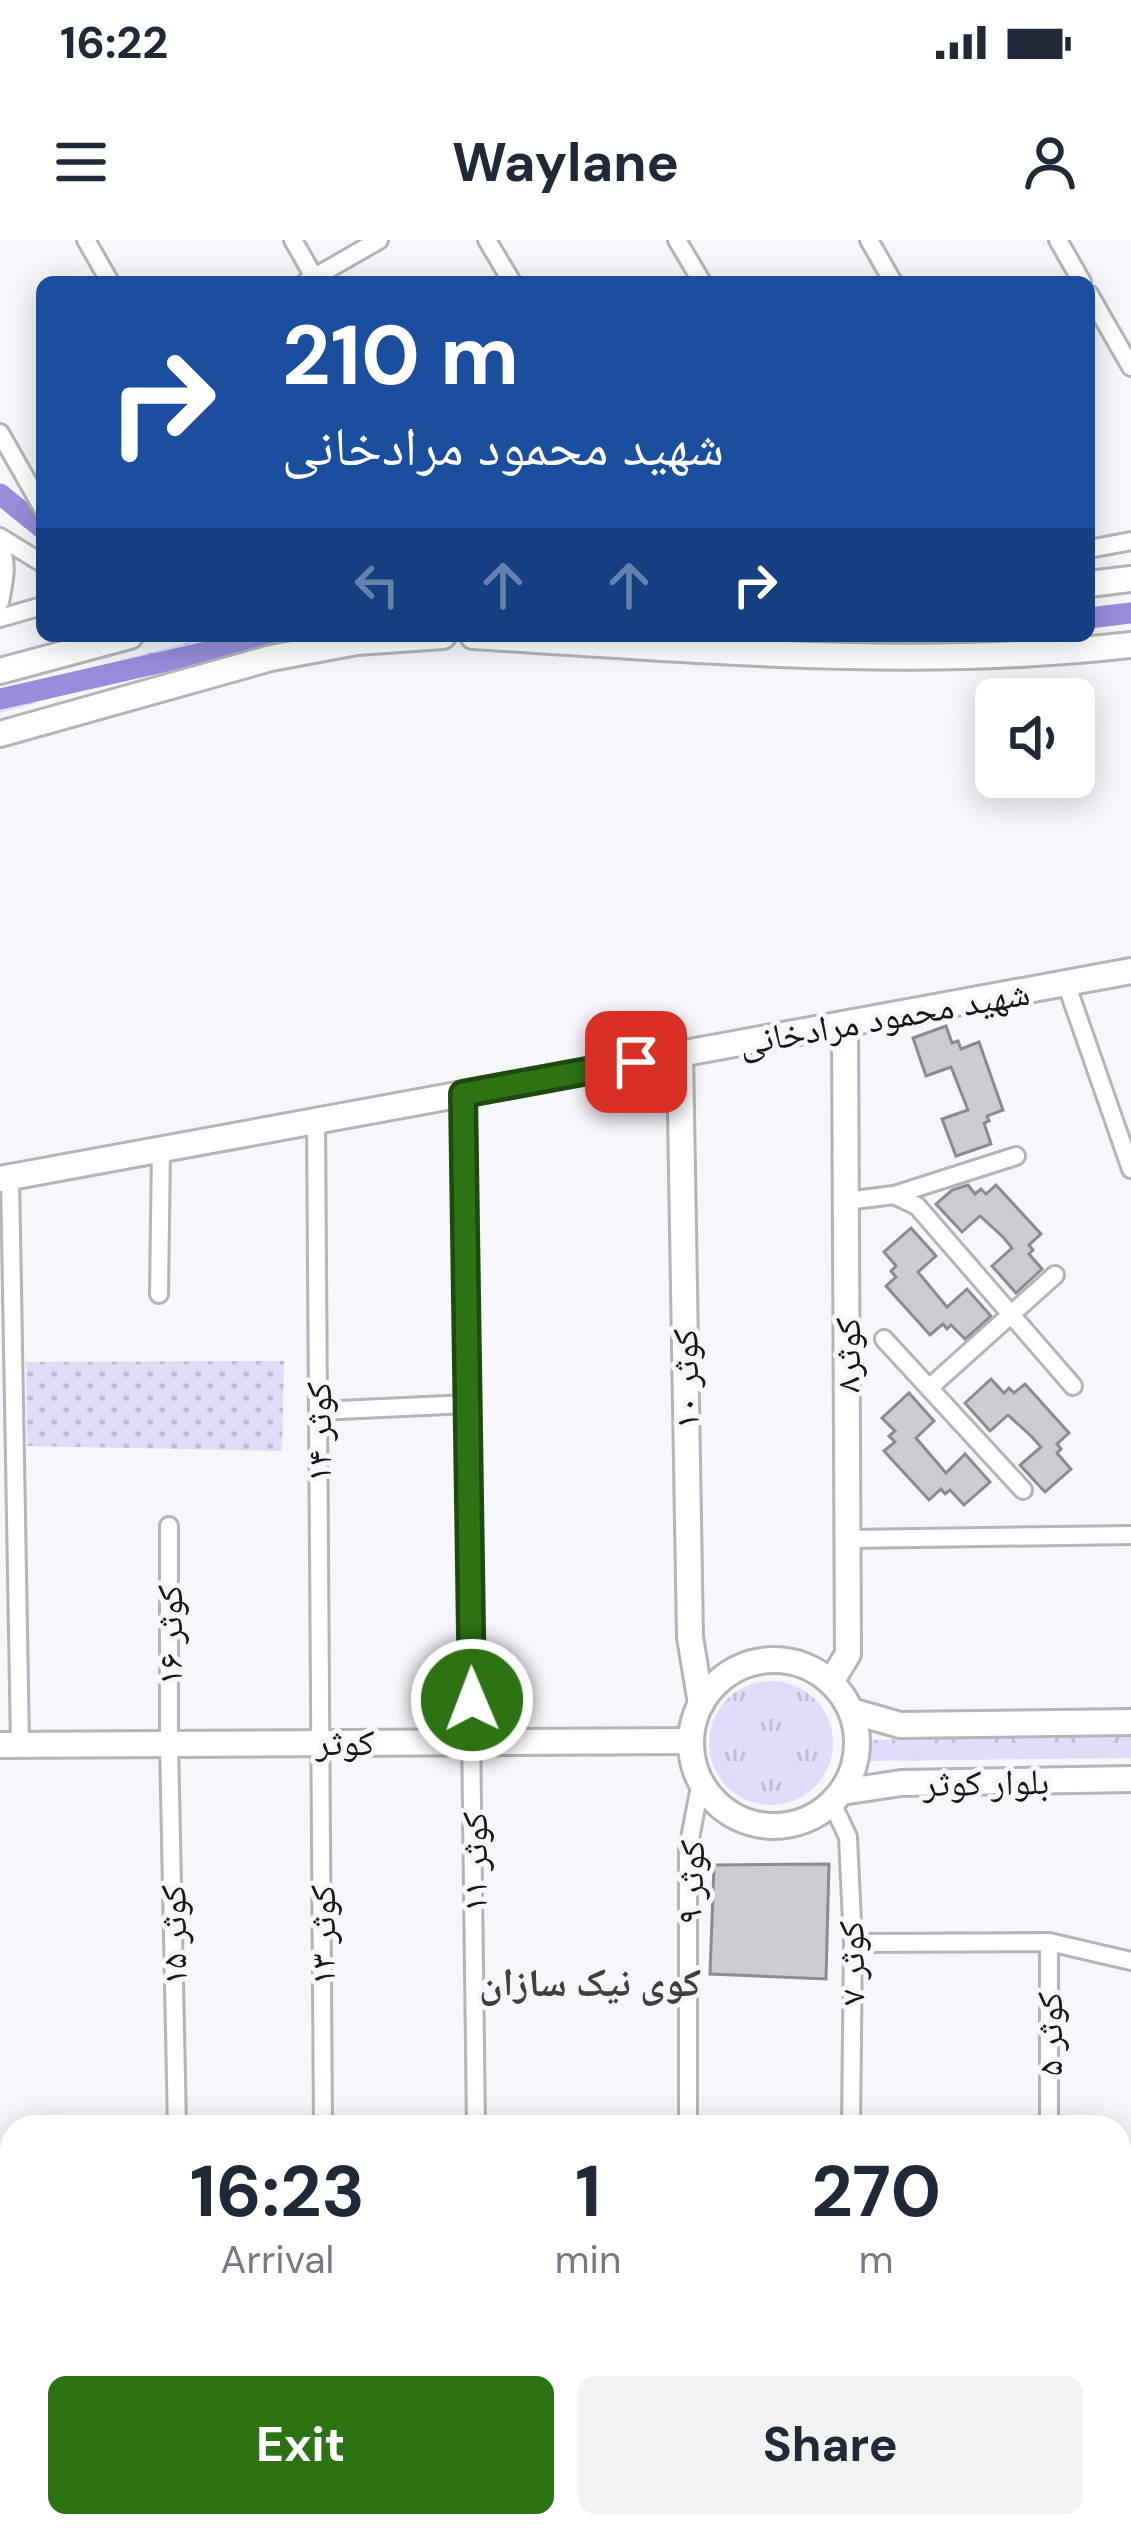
<!DOCTYPE html>
<html lang="en">
<head>
<meta charset="utf-8">
<style>
  :root { --surface:#fff; --page:#f2f2f3; --text:#1f2937; --muted:#747a83; --accent:#2c7314 }
  body { margin:0; font-family:"DM Sans","Noto Naskh Arabic",sans-serif; background:var(--page); color:var(--text); height:100vh; display:flex; flex-direction:column; font-size:45px; white-space:nowrap }
  * { box-sizing:border-box; margin:0 }
  p { font-size:39px; color:var(--muted) }
  .icon { flex:none; width:66px; height:66px; fill:none; stroke:currentColor; stroke-width:2; stroke-linecap:round; stroke-linejoin:round }
  .map { position:relative; flex:1; overflow:hidden }
  .sheet { position:absolute; left:0px; top:1875px; width:1131px; height:423px; display:flex; flex-direction:column; background:var(--surface); border-radius:36px 36px 0 0; box-shadow:0 6px 30px #0003 }
  .sheet>* { flex:none }
  .guide { position:absolute; left:36px; top:36px; width:1059px; height:366px; border-radius:18px; box-shadow:0 6px 30px #0003; background:#1a4fa0; color:#fff; overflow:hidden }
  .buttons { position:absolute; left:975px; top:438px; display:grid; gap:24px }
  .buttons a { display:grid; place-items:center; width:120px; height:120px; border-radius:18px; background:var(--surface); box-shadow:0 6px 30px #0003; font-size:60px }
  .pin { position:absolute; display:grid; place-items:center; width:102px; height:102px; color:#fff; margin:-51px; border-radius:24px; box-shadow:0 6px 18px #0006 }
  .me { position:absolute; width:132px; margin:-66px; rotate:359deg; stroke-linejoin:round; filter:drop-shadow(0 0 9px #0008) }
  .turn { display:flex; align-items:center; gap:42px; height:252px; padding:0 48px; font-size:54px }
  .turn .icon { width:156px; height:156px; stroke-width:2.5 }
  .turn b { display:block; font-size:84px; line-height:102px }
  .lanes { display:flex; align-items:center; height:114px; padding:0 48px; background:#0003; justify-content:center; gap:60px; direction:ltr }
  .lanes .off { opacity:.35 }
  .eta { display:flex; justify-content:space-evenly; align-items:center; height:204px; text-align:center }
  .eta b { font-size:72px; font-weight:700; line-height:84px }
  .cta { display:flex; gap:24px; margin-top:auto; padding:24px 48px }
  .cta a { flex:1; height:138px; border-radius:18px; background:var(--accent); color:#fff; font-size:48px; font-weight:700; line-height:138px; text-align:center }
  .cta a+a { background:var(--page); color:var(--text) }
  .status { display:flex; justify-content:space-between; align-items:center; height:84px; padding:0 60px; background:var(--surface); direction:ltr }
  .status svg { height:33px; fill:currentColor }
  header { display:flex; justify-content:space-between; align-items:center; height:156px; padding:0 48px; background:var(--surface); font-size:54px; font-weight:700 }
  .map>svg:first-child { display:block }
</style>
</head>
<body>
<div class="status"><b>16:22</b><svg viewBox="0 0 49 12"><path d="M0 12V9h3v3zM5 12V6h3v6zM10 12V3h3v9zM15 12V0h3v12zM26 1h20v11H26zM47 4h2v5h-2z"/></svg></div>
<header><svg class="icon" aria-label="menu" viewBox="0 0 24 24"><path d="M4 6h16M4 12h16M4 18h16"/></svg>Waylane<svg class="icon" aria-label="person" viewBox="0 0 24 24"><circle cx="12" cy="8" r="4"/><path d="M4 21q1-7 8-7t8 7"/></svg></header>
<div class="map">
<svg width="1131" height="2296" viewBox="0 0 1131 2296">
  <defs>
    <pattern id="grass-tufts" width="24" height="20" patternUnits="userSpaceOnUse" patternTransform="scale(3)"><rect width="24" height="20" fill="#dfddfa"/><path d="M3 7l-1-3M5 7V3M7 7l1-3M15 17l-1-3M17 17v-4M19 17l1-3" fill="none" stroke="#bfbdd6"/></pattern>
    <pattern id="forest-crowns" width="20" height="18" patternUnits="userSpaceOnUse" patternTransform="scale(3)"><rect width="20" height="18" fill="#dfddfa"/><path d="M2 6a3 3 0 1 1 6 0M12 15a3 3 0 1 1 6 0" fill="none" stroke="#bfbdd6"/></pattern>
    <pattern id="park-dots" width="8" height="8" patternUnits="userSpaceOnUse" patternTransform="scale(3)"><rect width="8" height="8" fill="#dfddfa"/><path d="M2 2h.1M6 6h.1" fill="none" stroke="#bfbdd6" stroke-width="1.8" stroke-linecap="round"/></pattern>
  </defs>
  <rect width="100%" height="100%" fill="#f7f6fb"/>
  <!-- grass -->
  <circle fill="url(#grass-tufts)" cx="771" cy="1503" r="62"/>
  <!-- forest -->
  <path fill="url(#forest-crowns)" d="M1131,1495V1518L868,1521V1500Z"/>
  <!-- park -->
  <g fill="url(#park-dots)">
    <path d="M214,396H326C216,412 106,442 0,473V451Z"/>
    <path d="M284,1121L282,1211L27,1206L26,1122Z"/>
  </g>
  <g fill="none" stroke-linecap="round" stroke-linejoin="round">
    <!-- canal -->
    <g stroke="#988ddb" stroke-width="21">
      <path d="M0,254L42,288"/>
      <path d="M1089,378L1131,373"/>
      <path d="M0,459L277,396"/>
    </g>
  </g>
  <!-- building -->
  <g fill="#cdcdd1" stroke="#8c8c90" stroke-width="3">
    <path d="M946,786L952,803L958,801L961,809L979,802L1003,870L987,876L989,881L984,883L991,904L956,916L942,879L968,870L951,827L926,836L913,798Z"/>
    <path d="M968,945L975,954L981,949L986,954L996,945L1041,994L1029,1005L1033,1010L1029,1014L1042,1029L1016,1053L992,1026L1012,1008L1003,997L980,976L962,992L936,964L952,950Z"/>
    <path d="M911,988L936,1016L918,1032L947,1067L967,1049L991,1076L965,1099L951,1085L947,1089L943,1084L930,1095L886,1046L896,1037L891,1031L896,1026L884,1012Z"/>
    <path d="M991,1139L1004,1153L1009,1148L1014,1153L1025,1144L1069,1193L1057,1204L1061,1209L1057,1213L1071,1229L1045,1252L1020,1225L1041,1207L1031,1196L1008,1175L990,1191L965,1163Z"/>
    <path d="M909,1153L934,1181L916,1198L946,1233L965,1214L990,1242L964,1265L950,1250L945,1254L941,1249L929,1260L884,1211L895,1202L889,1196L895,1191L882,1178Z"/>
    <path d="M829,1624L826,1739L710,1734L714,1625Z"/>
  </g>
  <g fill="none" stroke-linecap="round" stroke-linejoin="round">
    <!-- street casing -->
    <g stroke="#b5b4b8" stroke-width="22">
      <g id="street">
        <path d="M86,0L110,42"/>
        <path d="M293,0L317,42"/>
        <path d="M487,0L512,42"/>
        <path d="M677,0L702,42"/>
        <path d="M869,0L893,42"/>
        <path d="M1058,0L1082,42"/>
        <path d="M306,42L379,0"/>
        <path d="M1089,54L1131,127"/>
        <path d="M0,193L42,267"/>
        <path d="M0,297L42,323"/>
        <path d="M0,308C9,323 3,345 0,362"/>
        <path d="M1089,309L1131,301"/>
        <path d="M0,378L42,366"/>
        <path d="M1066,743L1131,929"/>
        <path d="M463,854L476,1887"/>
        <path d="M316,881L323,1887"/>
        <path d="M10,937L20,1504"/>
        <path d="M894,955L1016,916"/>
        <path d="M846,961L894,955L917,966L1073,1146"/>
        <path d="M159,1054L161,910"/>
        <path d="M884,1099L1023,1250"/>
        <path d="M929,1148L1055,1035"/>
        <path d="M318,1171L468,1164"/>
        <path d="M169,1286V1503L177,1887"/>
        <path d="M848,1299L1131,1295"/>
        <path d="M832,1563L848,1597L853,1703L851,1887"/>
        <path d="M853,1703L1049,1702L1131,1721"/>
        <path d="M688,1887V1609L701,1541"/>
        <path d="M1049,1887V1702"/>
        <path d="M1119,2053H1131"/>
        <path d="M1119,2273L1131,2267"/>
        <path d="M689,2286V2296"/>
        <path d="M858,2286L859,2296"/>
        <path d="M478,2296V2286"/>
        <path d="M1047,2296V2286"/>
        <path d="M1067,2296L1089,2286"/>
      </g>
    </g>
    <!-- secondary casing -->
    <g stroke="#b5b4b8" stroke-width="30">
      <g id="secondary">
        <path d="M1089,344L1131,339"/>
        <path d="M473,396C691,409 913,430 1131,405"/>
        <path d="M0,431L130,396"/>
        <path d="M0,494L271,418L357,402L443,396"/>
        <path d="M680,814L690,1397L701,1464"/>
        <path d="M0,939L1131,731"/>
        <circle cx="774" cy="1503" r="83"/>
        <path d="M831,1442L848,1414L845,784"/>
        <path d="M851,1471L900,1485L1131,1482"/>
        <path d="M0,1505L691,1501"/>
        <path d="M842,1552L901,1543L1131,1539"/>
      </g>
    </g>
    <!-- street -->
    <use href="#street" stroke="#fff" stroke-width="16"/>
    <!-- secondary -->
    <use href="#secondary" stroke="#fff" stroke-width="24"/>
  </g>
  <g fill="none" stroke-linecap="round" stroke-linejoin="round">
    <!-- route casing -->
    <g stroke="#1d4b0d" stroke-width="30">
      <path id="route" d="M472,1460L463,854L636,822"/>
    </g>
    <!-- route -->
    <use href="#route" stroke="#2c7314" stroke-width="21"/>
  </g>
  <g text-anchor="middle" stroke-width="10" stroke-linejoin="round" paint-order="stroke">
    <!-- street labels -->
    <g font-size="36" fill="#171718" stroke="#f7f6fb">
      <text transform="translate(884 777) rotate(-10)" y="13">شهید محمود مرادخانی</text>
      <text transform="translate(847 1115) rotate(-90)" y="13">کوثر۸</text>
      <text transform="translate(685 1139) rotate(-91)" y="13">کوثر ۱۰</text>
      <text transform="translate(318 1192) rotate(-90)" y="13">کوثر ۱۴</text>
      <text transform="translate(169 1395) rotate(-90)" y="13">کوثر ۱۶</text>
      <text x="345" y="1515">کوثر</text>
      <text transform="translate(986 1542) rotate(-1)" y="13">بلوار کوثر</text>
      <text transform="translate(474 1622) rotate(-90)" y="13">کوثر ۱۱</text>
      <text transform="translate(690 1642) rotate(-88)" y="13">کوثر ۹</text>
      <text transform="translate(173 1695) rotate(-91)" y="13">۱۵ کوثر</text>
      <text transform="translate(322 1695) rotate(-90)" y="13">کوثر ۱۳</text>
      <text transform="translate(851 1723) rotate(-91)" y="13">کوثر ۷</text>
      <text transform="translate(1049 1794) rotate(-90)" y="13">کوثر ۵</text>
    </g>
    <!-- neighbourhood labels -->
    <g font-size="39" font-weight="bold" fill="#3f3f42" stroke="#f7f6fb">
      <text x="590" y="1756">کوی نیک سازان</text>
    </g>
  </g>
</svg>
<div class="buttons">
<a><svg class="icon" aria-label="sound" viewBox="0 0 24 24"><path d="M4 9h4l5-4v14l-5-4H4zM17 9q2 3 0 6"/></svg></a>
</div>
<div class="pin" style="left:636px;top:822px;background:#d93025"><svg class="icon" aria-label="arrive" viewBox="0 0 24 24"><path d="M6 21V4h12l-3 4 3 4H6"/></svg></div>
<svg class="me" style="left:472px;top:1460px" viewBox="-20 -20 40 40"><circle r="17" fill="#2c7314" stroke="#fff" stroke-width="3"/><path d="M0-11L8 9 0 5-8 9z" fill="#fff"/></svg>
<div class="guide">
<div class="turn"><svg class="icon" aria-label="right" viewBox="0 0 24 24"><path d="M7 20v-9h11M14 6l5 5-5 5"/></svg><div><b>210 m</b>شهید محمود مرادخانی</div></div>
<div class="lanes"><svg class="icon off" aria-label="left" viewBox="0 0 24 24"><path d="M17 20v-9H6M10 6l-5 5 5 5"/></svg><svg class="icon off" aria-label="ahead" viewBox="0 0 24 24"><path d="M12 20V5M6 11l6-6 6 6"/></svg><svg class="icon off" aria-label="ahead" viewBox="0 0 24 24"><path d="M12 20V5M6 11l6-6 6 6"/></svg><svg class="icon" aria-label="right" viewBox="0 0 24 24"><path d="M7 20v-9h11M14 6l5 5-5 5"/></svg></div>
</div>
<section class="sheet">
<div class="eta">
<div><b>16:23</b><p>Arrival</p></div>
<div><b>1</b><p>min</p></div>
<div><b>270</b><p>m</p></div>
</div>
<div class="cta"><a>Exit</a><a>Share</a></div>
</section>
</div>
</body>
</html>
